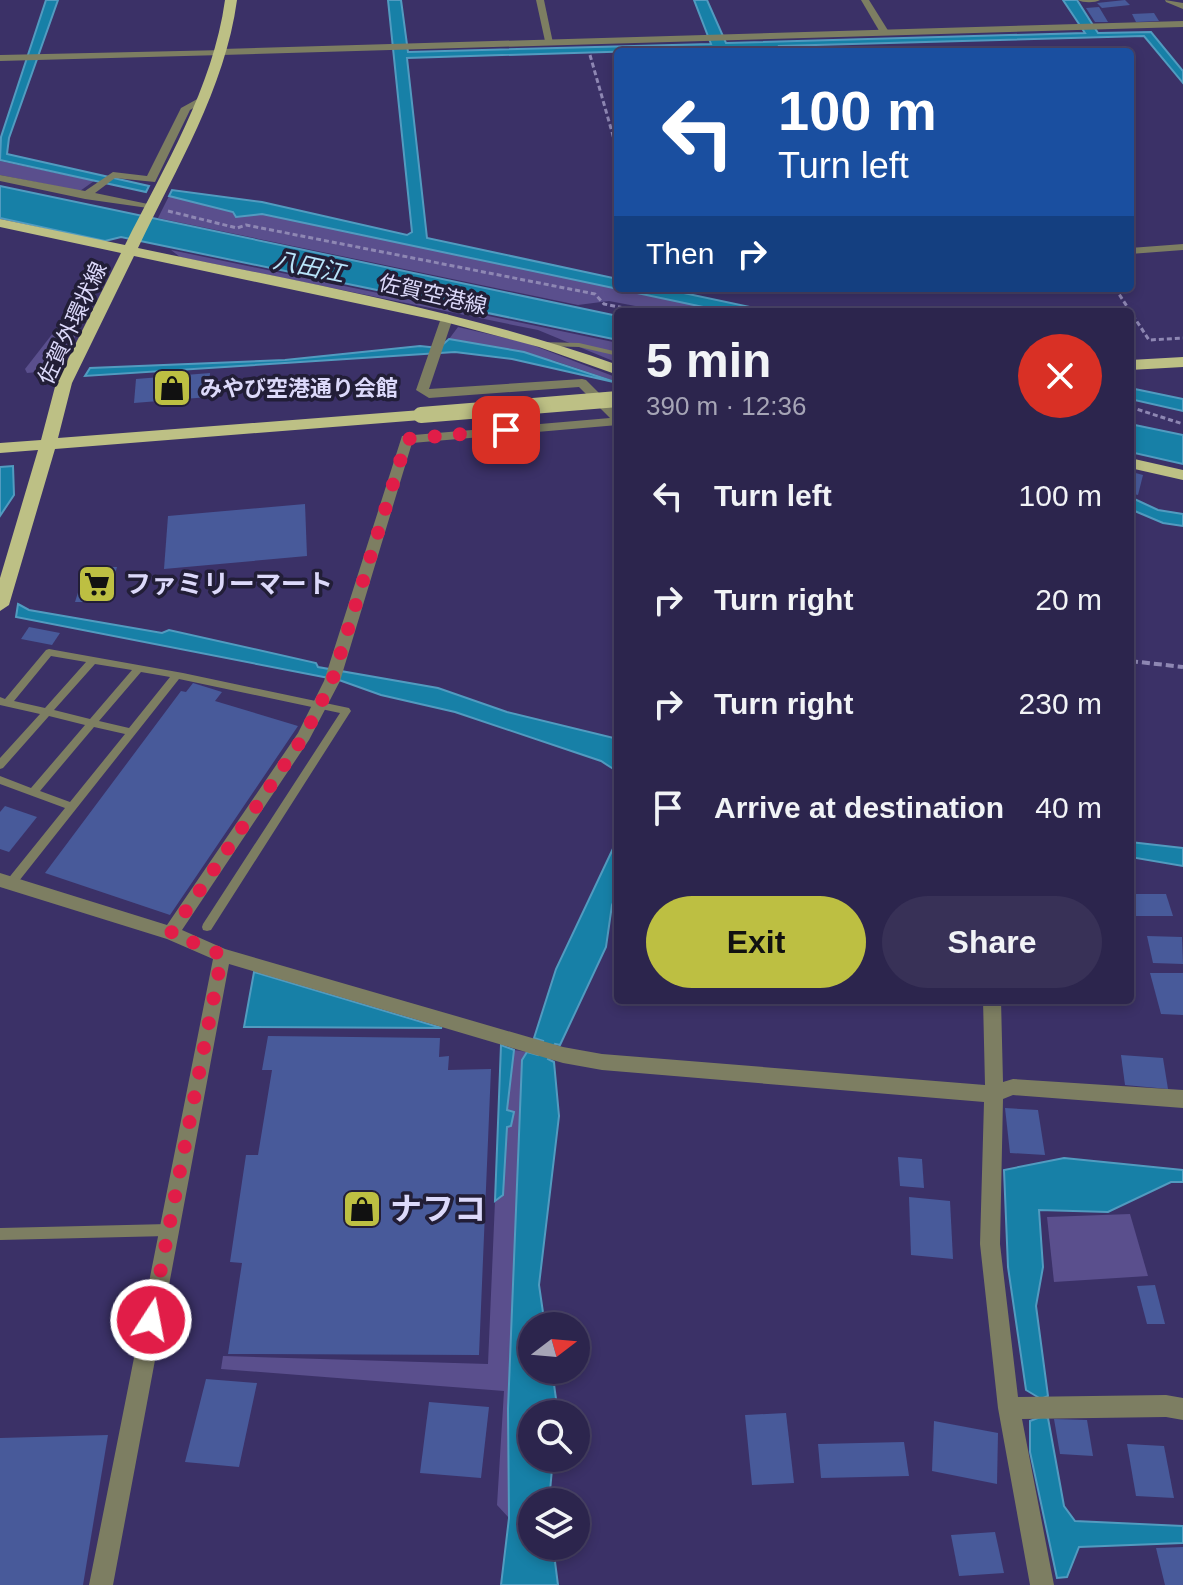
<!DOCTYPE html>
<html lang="en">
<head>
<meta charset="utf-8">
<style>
  :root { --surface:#2c254d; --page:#383157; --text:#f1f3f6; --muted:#a6a5b6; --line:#484265; --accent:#bdbf42 }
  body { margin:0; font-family:Arial,"Noto Sans JP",sans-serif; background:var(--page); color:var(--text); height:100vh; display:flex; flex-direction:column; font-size:30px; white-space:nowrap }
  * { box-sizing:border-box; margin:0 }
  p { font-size:26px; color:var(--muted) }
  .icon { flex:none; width:44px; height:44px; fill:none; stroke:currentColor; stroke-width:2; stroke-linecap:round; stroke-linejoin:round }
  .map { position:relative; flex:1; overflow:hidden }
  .panel { position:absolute; left:614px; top:308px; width:520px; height:696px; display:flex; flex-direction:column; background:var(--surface); border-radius:8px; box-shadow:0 4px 12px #0003,0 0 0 2px var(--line) }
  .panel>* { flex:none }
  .guide { position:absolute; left:614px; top:48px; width:520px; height:244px; border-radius:8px; box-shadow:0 4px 12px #0003,0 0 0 2px var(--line); background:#1a4fa0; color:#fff; overflow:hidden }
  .needle { width:52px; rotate:74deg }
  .tools { position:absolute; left:518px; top:1312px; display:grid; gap:16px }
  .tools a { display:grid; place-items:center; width:72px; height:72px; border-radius:50%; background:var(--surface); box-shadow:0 4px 12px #0003,0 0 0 2px var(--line); font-size:40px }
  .pin { position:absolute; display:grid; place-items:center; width:68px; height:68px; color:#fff; margin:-34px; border-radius:16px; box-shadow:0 4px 12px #0006 }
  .me { position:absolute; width:88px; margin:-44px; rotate:11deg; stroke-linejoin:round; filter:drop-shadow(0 0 6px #0008) }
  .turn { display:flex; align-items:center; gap:28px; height:168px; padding:0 32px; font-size:36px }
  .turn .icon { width:104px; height:104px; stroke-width:2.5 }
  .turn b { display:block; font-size:56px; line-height:68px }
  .then { display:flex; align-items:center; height:76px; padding:0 32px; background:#0003; gap:16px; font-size:30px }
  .round { display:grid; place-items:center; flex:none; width:84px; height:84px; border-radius:42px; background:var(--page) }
  .headline { display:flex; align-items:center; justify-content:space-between; height:136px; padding:0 32px }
  h1 { font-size:48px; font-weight:600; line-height:60px }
  .cta { display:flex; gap:16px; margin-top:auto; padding:16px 32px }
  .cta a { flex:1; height:92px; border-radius:48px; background:var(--accent); color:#111; font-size:32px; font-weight:600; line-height:92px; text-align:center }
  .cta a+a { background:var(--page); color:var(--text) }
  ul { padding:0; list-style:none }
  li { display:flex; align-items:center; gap:24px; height:104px; padding:0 32px }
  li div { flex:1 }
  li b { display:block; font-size:30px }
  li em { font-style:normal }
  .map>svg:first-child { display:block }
</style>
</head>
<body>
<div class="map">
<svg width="1183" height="1585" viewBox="0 0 1183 1585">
  <rect width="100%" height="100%" fill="#3b3167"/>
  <!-- green -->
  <g fill="#5a4f8d">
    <path d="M0,161L94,181L80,191L0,175Z"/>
    <path d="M169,196L233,212L237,217L262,214L727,312H667L609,301L578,305L158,218Z"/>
    <path d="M171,250L618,343V363L538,330L180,257Z"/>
    <path d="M103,269L106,273L59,370L27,373L25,369Z"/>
    <path d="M458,327L527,343L618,378V382L555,361L449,339Z"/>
    <path d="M514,1050L527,1052L508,1409L509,1518L497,1505L504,1391L221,1369L223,1356L488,1364L495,1201L503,1195L507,1127L513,1112L507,1110Z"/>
    <path d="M1130,1214L1148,1276L1054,1282L1047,1217Z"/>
  </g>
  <!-- water -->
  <g fill="#1780a7" stroke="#529bc0" stroke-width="2">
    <path d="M46,0H58L9,138L7,154L149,186L146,192L0,160L1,137Z"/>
    <path d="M388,0H401L408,52L711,44L694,0H707L726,43L1085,33L1063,0H1077L1098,33L1151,32L1183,71V83L1144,36L779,46L781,52H771L769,47L407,58L427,238L618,279V288H660L773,312H727L262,214L236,217L233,212L169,196L172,190L262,202L407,235L412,232Z"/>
    <path d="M0,186L618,316V340L121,237L105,241L0,218Z"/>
    <path d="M449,339L524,352L618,383L512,359L455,352L85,376L90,368L285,360L420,346L439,348Z"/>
    <path d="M1130,388L1183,399V411L1130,399Z"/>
    <path d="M1130,424L1183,435V464L1130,452Z"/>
    <path d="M13,466L14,495L0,516V467Z"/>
    <path d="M1130,497L1158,510L1183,514V526L1163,523L1130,509Z"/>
    <path d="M18,604L29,610L162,633L169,630L316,663L318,667L438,688L507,712L618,739V772L601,761L455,712L381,695L339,680L16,617Z"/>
    <path d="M618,838V892L612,905L606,947L560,1045L555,1044L548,1059L554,1062L559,1116L539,1285L545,1326H532V1370H552L558,1413L532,1414V1458H553L549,1502H532V1546H553L558,1585H501L509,1518L508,1409L522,1060L527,1052L538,1055L543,1041L534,1038L556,969Z"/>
    <path d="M1130,842L1183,848V866L1130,857Z"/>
    <path d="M254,972L442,1028L244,1027Z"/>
    <path d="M501,1045L514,1050L507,1110L514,1112L511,1126L507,1127L503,1195L495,1201Z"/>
    <path d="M1064,1158L1183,1170V1182H1171L1108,1212L1039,1210L1043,1267L1036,1306L1048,1396L1041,1399L1026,1390L1008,1267L1004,1170Z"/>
    <path d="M1043,1416L1048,1418L1064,1506L1075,1521L1183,1526V1543L1079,1547L1067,1577L1057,1578L1030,1452V1421Z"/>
  </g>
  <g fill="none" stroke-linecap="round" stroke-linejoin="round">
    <!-- stream -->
    <path stroke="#529bc0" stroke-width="5" d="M615,384L618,393"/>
  </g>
  <!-- building -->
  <g fill="#485a9a">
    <path d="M1125,0L1130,5L1102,8L1097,3Z"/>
    <path d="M1099,7L1108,22H1095L1086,8Z"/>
    <path d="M1154,13L1159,21L1136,22L1132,14Z"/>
    <path d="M210,373L209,397L134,403L136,379Z"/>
    <path d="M1132,472L1143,475L1138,495L1130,493Z"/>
    <path d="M305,504L307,556L164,569L168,516Z"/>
    <path d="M86,567H117L107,602H75Z"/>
    <path d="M29,627L60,633L52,645L21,639Z"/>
    <path d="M193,683L222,692L215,701L298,726L170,915L45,873L181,691L186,692Z"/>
    <path d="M5,806L37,817L9,852L0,849V812Z"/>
    <path d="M1130,894H1166L1173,916H1131Z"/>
    <path d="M1147,936L1182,937L1183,964L1153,963Z"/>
    <path d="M1150,973H1183V1015L1161,1014Z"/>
    <path d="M268,1036L440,1038L439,1057L449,1056L448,1070L491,1069L479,1355L228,1354L242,1263L230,1262L246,1155H258L272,1070H262Z"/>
    <path d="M1121,1055L1163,1058L1168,1089L1125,1085Z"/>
    <path d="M1005,1108L1038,1110L1045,1155L1010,1153Z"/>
    <path d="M898,1157L922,1159L924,1188L900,1186Z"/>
    <path d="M909,1197L950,1201L953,1259L911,1255Z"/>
    <path d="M1155,1285L1165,1324H1147L1137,1286Z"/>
    <path d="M206,1379L257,1383L239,1467L185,1462Z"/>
    <path d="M429,1402L489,1407L481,1478L420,1473Z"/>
    <path d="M786,1413L794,1483L752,1485L745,1415Z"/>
    <path d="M1054,1419L1087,1420L1093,1456L1060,1454Z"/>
    <path d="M934,1421L998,1433L997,1484L932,1471Z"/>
    <path d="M108,1435L83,1585H0V1438Z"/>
    <path d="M904,1442L909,1476L821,1478L818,1444Z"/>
    <path d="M1127,1444L1164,1446L1174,1498L1136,1496Z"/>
    <path d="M995,1532L1004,1573L959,1576L951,1535Z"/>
    <path d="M1183,1547V1585H1165L1156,1548Z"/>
  </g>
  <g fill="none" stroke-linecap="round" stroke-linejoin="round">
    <!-- path-far1 -->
    <g stroke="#8e87b3" stroke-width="3" stroke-dasharray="5 3" stroke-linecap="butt">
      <path d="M590,55L618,153"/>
      <path d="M168,211L237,228L246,225L595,294L604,304L644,312"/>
      <path d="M1115,288L1149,340L1183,338"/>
      <path d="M1130,407L1183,424"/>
    </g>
    <!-- path -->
    <path stroke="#8e87b3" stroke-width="4" stroke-dasharray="8 4" stroke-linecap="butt" d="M1130,661L1183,667"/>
    <!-- service -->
    <g fill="#7d7e62" fill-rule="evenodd">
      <path d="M1078,0H1100C1095,3 1083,3 1078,0Z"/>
      <path d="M541,342L579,343L618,352V356L579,347L544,346H541Z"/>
      <path d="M49,649L183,673L349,708L351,711L349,714L211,930L207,931L203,930L202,927L203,924L340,713L179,679L15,886L11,887L7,886L6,883L7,880L65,808L0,784V776L31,788L85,725L49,716L3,768L0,769V758L40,714L0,705V697L5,699L46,650ZM51,656L86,662L45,708L14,701ZM95,664L132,670L90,719L54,710ZM141,672L170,677L129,728L99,721ZM94,727L125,734L70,802L40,791Z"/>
      <path d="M168,1224L172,1226L174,1230L172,1234L168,1236L0,1240V1228Z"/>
    </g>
    <!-- minor -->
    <g fill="#7d7e62" fill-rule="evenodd">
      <path d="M536,0H544L553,43L545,41Z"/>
      <path d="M861,0H869L889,32L887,34H881Z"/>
      <path d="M1165,0L1183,3V9L1166,2Z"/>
      <path d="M225,50L227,52L222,55L0,61V55Z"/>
      <path d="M201,97L209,99L190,110L155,182L115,178L95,193L148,204V208L85,199L0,181V175L85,191L113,172L147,176L181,108Z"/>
      <path d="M1183,244V250L1130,254V248Z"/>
      <path d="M447,314L453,318L429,389L582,379L586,380L618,412V425L412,443L340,681L309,740L182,930L225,949L563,1047L602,1054L985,1085L983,1000H1001L1003,1082L1013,1079L1183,1090V1108L1013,1095L1003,1099L1000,1244L1018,1397L1166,1395L1183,1398V1420L1166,1417L1022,1419L1054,1585H1030L998,1408L980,1244L984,1102L602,1070L563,1063L229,964L113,1585H89L213,959L167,939L0,887V873L167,925L298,733L324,681L402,436L610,418L579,387L429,398L416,390L441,318Z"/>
    </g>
    <!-- tertiary -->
    <path fill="#7d7e62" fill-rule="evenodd" d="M1183,21V27L222,55L217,52L222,49Z"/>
    <!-- primary -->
    <g fill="#bdc085" fill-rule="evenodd">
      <path d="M225,0H237C225,89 176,168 138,248C299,282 462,310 618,365V375L539,347L445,322L134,256L72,383L58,438L421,410L429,415L421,420L55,449L9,605L0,611V578L38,450L0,453V443L41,440L56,383L121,253L0,227V219L125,245C164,167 213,88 225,0Z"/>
      <path d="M1183,357V367L1130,370V360Z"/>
      <path d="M1130,458L1183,470V480L1130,468Z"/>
    </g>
    <!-- primary-bridge -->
    <path stroke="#bdc085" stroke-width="16" d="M421,415L618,399"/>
  </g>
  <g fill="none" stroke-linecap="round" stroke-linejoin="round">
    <!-- route -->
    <path stroke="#e11d48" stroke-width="14" stroke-dasharray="0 25.2" d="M151,1320L222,955L171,933L304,736L332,681L407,439L506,430"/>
  </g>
  <!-- icons -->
  <defs>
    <g id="shop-square" transform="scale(2)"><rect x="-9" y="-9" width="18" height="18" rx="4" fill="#bdbf42" stroke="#221e37"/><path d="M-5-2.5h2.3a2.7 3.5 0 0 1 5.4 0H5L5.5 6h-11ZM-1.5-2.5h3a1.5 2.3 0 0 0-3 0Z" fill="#111"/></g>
    <g id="supermarket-square" transform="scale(2)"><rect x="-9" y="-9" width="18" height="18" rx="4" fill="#bdbf42" stroke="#221e37"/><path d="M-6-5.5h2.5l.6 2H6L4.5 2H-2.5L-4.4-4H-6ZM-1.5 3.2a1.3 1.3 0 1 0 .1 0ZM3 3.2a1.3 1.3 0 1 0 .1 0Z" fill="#111"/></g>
  </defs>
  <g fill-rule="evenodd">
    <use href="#shop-square" x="172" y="388"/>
    <use href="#supermarket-square" x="97" y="584"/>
    <use href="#shop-square" x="362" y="1209"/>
  </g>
  <g text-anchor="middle" stroke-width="7" stroke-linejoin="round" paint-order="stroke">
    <!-- far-street labels -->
    <g font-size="22" fill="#dcd9fa" stroke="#221e37">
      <text transform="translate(433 294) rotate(13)" y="8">佐賀空港線</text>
      <text transform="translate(72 323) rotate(-65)" y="8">佐賀外環状線</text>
    </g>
    <!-- far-poi labels -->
    <g font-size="22" font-weight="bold" fill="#dcd9fa" stroke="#221e37" text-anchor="start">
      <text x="200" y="396">みやび空港通り会館</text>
    </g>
    <!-- far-water labels -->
    <g font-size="24" font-style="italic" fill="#b9e4fa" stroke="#221e37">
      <text transform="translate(309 267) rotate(12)" y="8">八田江</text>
    </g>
    <!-- poi labels -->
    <g font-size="26" font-weight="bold" fill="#dcd9fa" stroke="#221e37" text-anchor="start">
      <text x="125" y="593">ファミリーマート</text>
    </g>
    <!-- near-poi labels -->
    <g font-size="32" font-weight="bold" fill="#dcd9fa" stroke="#221e37" text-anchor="start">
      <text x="390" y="1220">ナフコ</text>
    </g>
  </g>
</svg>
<div class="tools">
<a><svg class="needle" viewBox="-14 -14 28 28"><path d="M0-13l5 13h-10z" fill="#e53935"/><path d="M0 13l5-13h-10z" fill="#a6a5b6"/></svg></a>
<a><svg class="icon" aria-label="search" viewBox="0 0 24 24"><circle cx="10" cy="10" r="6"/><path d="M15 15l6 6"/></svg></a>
<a><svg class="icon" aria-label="layers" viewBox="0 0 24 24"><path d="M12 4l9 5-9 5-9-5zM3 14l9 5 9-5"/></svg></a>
</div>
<div class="pin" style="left:506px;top:430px;background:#d93025"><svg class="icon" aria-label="arrive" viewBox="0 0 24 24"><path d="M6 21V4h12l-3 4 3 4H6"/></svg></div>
<svg class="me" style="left:151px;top:1320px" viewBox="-20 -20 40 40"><circle r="17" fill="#e11d48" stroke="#fff" stroke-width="3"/><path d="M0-11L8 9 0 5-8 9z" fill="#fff"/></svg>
<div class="guide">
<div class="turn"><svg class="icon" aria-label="left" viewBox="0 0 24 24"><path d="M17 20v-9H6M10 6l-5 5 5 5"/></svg><div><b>100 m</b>Turn left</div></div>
<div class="then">Then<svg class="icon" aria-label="right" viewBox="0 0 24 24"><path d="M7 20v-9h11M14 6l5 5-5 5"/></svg></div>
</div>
<section class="panel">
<div class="headline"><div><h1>5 min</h1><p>390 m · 12:36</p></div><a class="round" style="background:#d93025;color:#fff"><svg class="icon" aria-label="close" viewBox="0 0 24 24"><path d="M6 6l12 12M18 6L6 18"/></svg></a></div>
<ul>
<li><svg class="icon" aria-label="left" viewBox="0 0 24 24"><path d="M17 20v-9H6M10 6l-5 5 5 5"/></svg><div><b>Turn left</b></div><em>100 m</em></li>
<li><svg class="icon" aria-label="right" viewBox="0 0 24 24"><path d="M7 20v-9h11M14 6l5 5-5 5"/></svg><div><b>Turn right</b></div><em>20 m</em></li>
<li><svg class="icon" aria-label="right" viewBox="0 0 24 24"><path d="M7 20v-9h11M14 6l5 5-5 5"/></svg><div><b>Turn right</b></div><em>230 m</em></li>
<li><svg class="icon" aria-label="arrive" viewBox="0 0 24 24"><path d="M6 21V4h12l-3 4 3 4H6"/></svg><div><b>Arrive at destination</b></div><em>40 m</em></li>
</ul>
<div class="cta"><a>Exit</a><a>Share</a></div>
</section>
</div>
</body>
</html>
